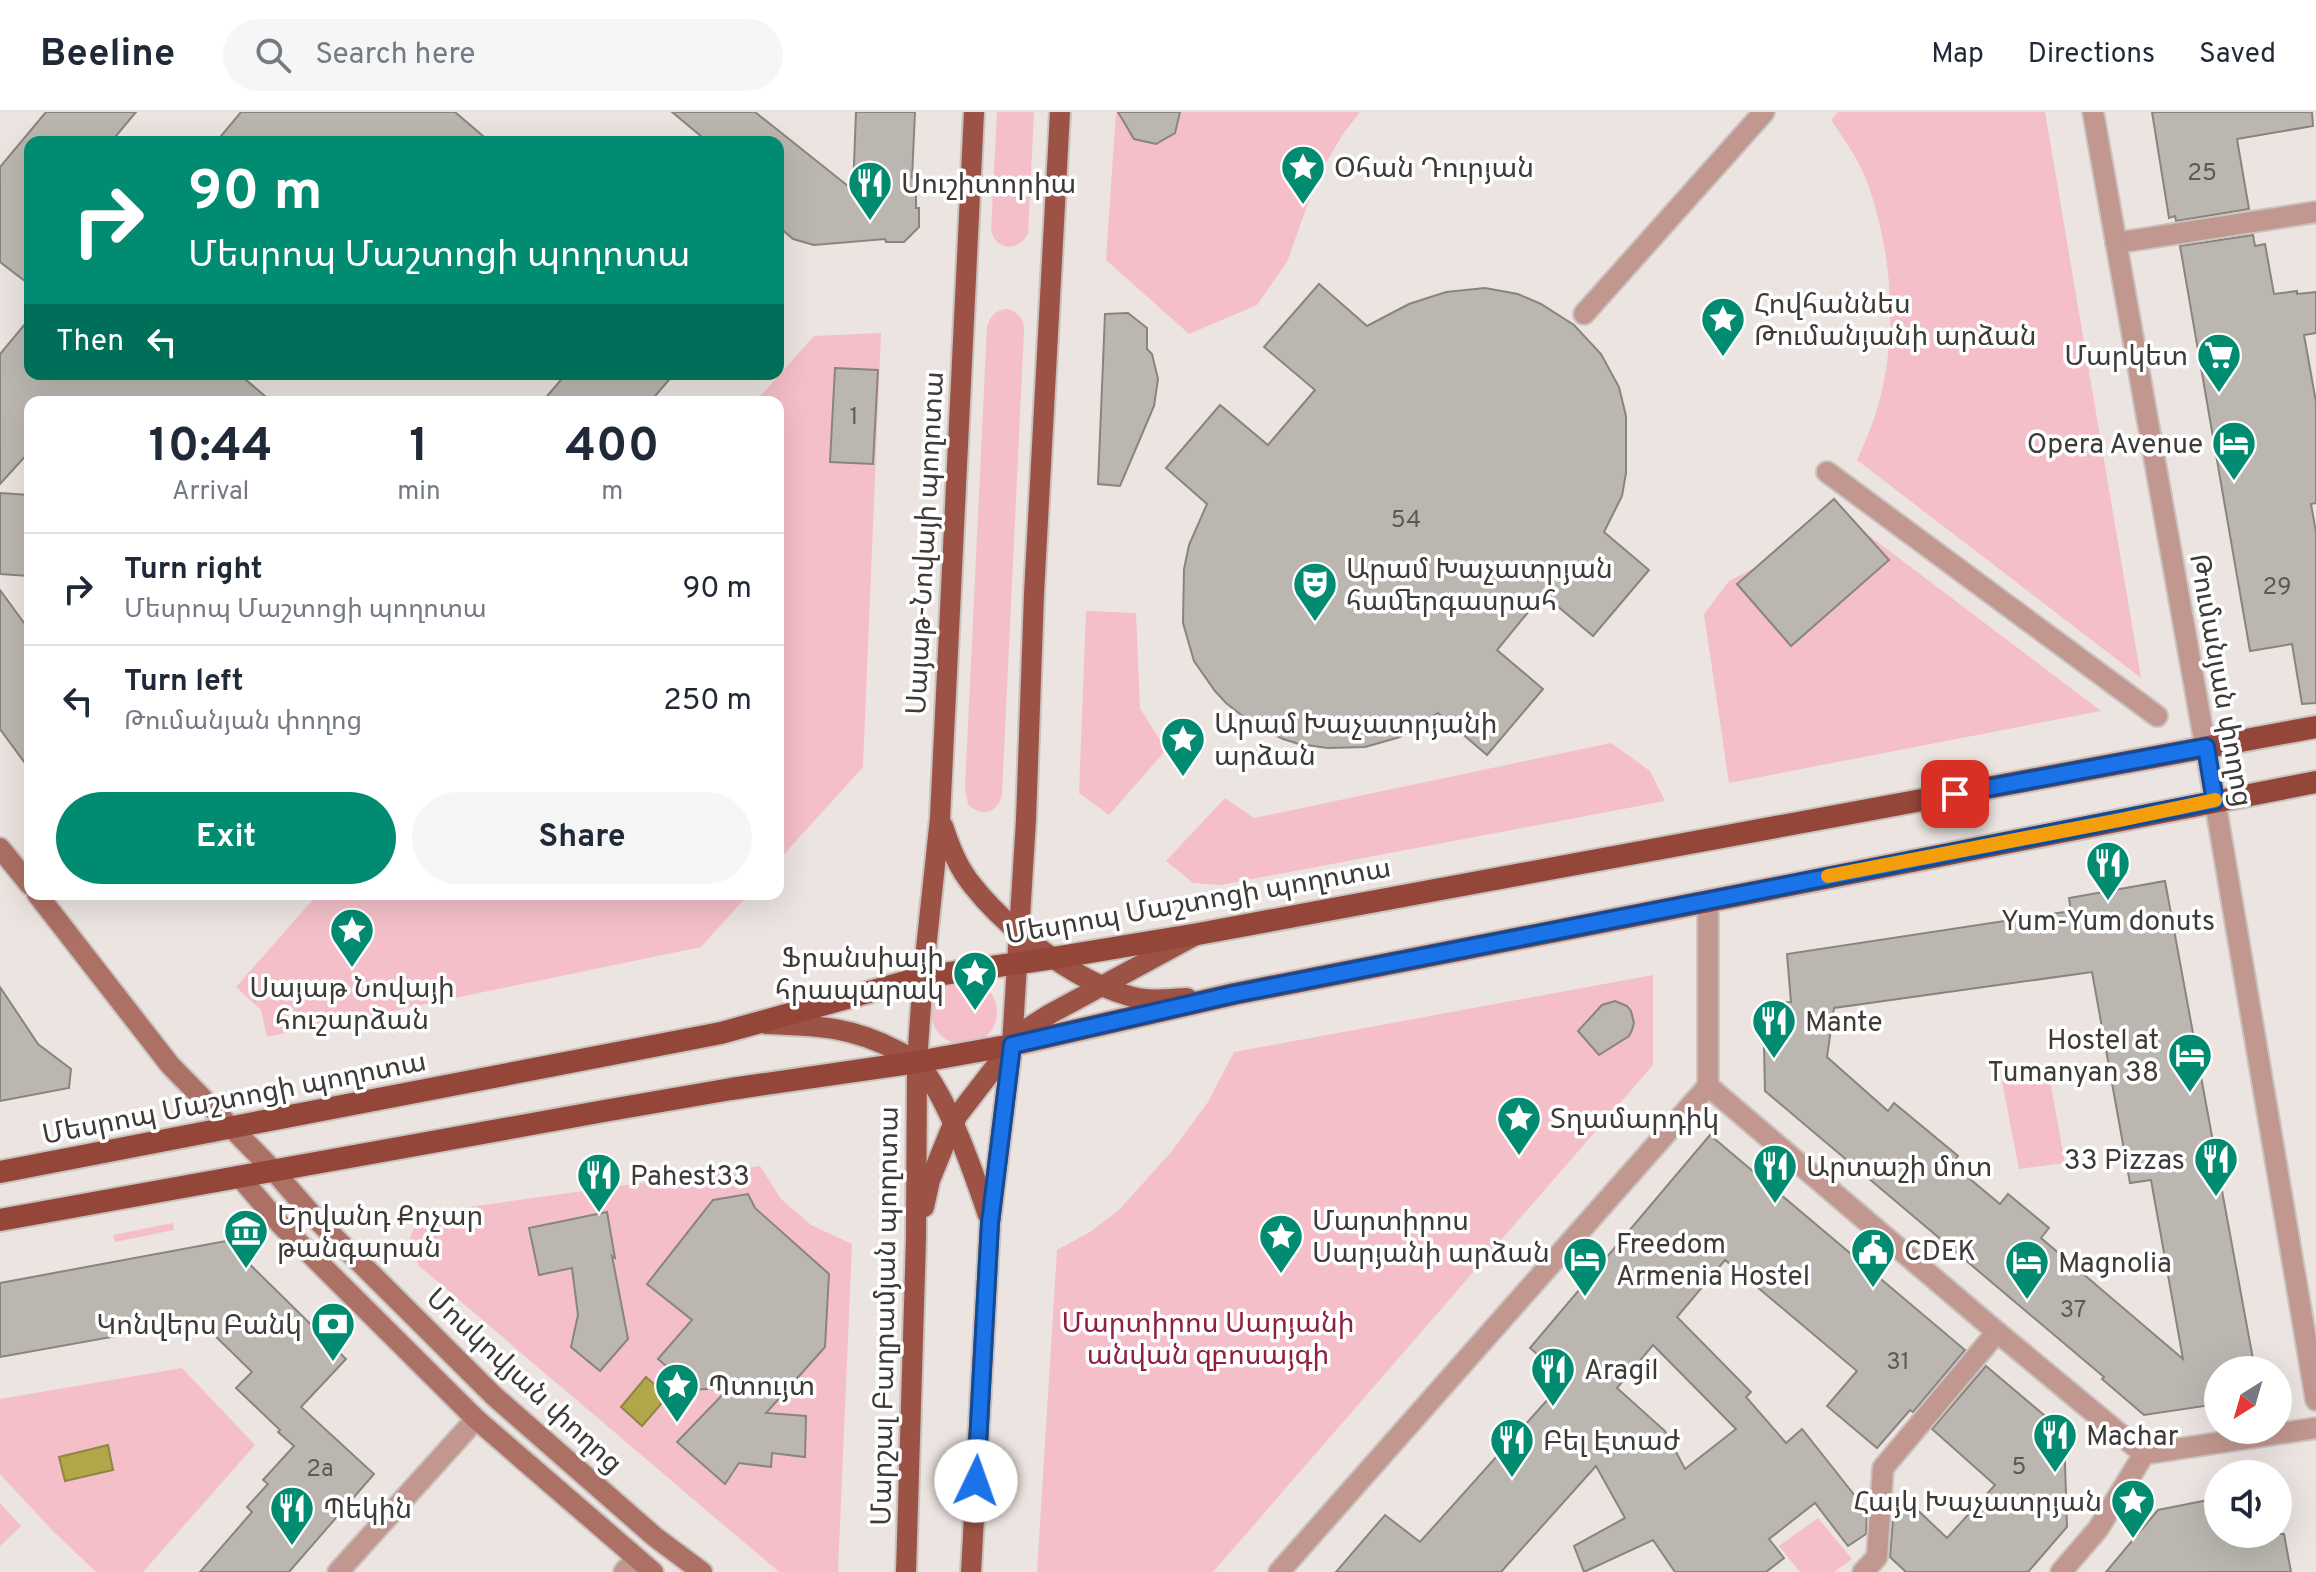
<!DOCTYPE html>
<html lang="en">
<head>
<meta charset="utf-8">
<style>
  :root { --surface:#fff; --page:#f6f6f7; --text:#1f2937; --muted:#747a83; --line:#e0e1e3; --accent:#018b71 }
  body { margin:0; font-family:Overpass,"Noto Sans Armenian",sans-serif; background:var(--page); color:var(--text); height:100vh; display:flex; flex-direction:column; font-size:30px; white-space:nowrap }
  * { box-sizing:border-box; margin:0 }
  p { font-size:26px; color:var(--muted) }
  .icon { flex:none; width:44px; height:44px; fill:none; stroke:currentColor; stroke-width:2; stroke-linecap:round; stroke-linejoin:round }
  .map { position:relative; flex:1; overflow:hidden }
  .side { position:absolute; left:24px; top:284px; width:760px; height:504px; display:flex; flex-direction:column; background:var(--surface); border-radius:16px; box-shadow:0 8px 32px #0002 }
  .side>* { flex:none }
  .top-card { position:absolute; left:24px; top:24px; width:760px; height:244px; border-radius:16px; box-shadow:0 8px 32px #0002; background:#018b71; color:#fff; overflow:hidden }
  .needle { width:52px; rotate:217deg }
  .fabs { position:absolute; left:2204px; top:1244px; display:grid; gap:16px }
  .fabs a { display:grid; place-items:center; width:88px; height:88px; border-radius:50%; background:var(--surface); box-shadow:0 8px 32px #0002; font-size:40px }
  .pin { position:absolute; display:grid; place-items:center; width:68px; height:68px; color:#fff; margin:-34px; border-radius:16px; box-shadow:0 4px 12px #0006 }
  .me { position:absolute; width:88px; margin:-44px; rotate:3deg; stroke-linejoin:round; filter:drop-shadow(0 0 6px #0008) }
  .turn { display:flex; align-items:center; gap:28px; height:168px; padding:0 32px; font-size:36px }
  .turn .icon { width:104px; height:104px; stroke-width:2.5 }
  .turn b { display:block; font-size:56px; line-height:68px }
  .then { display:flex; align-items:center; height:76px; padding:0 32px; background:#0003; gap:16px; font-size:30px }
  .eta { display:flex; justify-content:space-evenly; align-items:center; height:136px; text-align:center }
  .eta b { font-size:48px; font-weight:700; line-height:56px }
  .primary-button { display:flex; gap:16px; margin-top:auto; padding:16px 32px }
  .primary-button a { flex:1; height:92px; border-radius:48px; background:var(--accent); color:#fff; font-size:32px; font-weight:700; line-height:92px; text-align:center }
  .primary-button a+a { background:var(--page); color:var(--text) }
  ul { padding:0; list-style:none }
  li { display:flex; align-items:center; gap:24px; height:112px; padding:0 32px; border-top:2px solid var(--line) }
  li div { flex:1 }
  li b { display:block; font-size:30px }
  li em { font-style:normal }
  header { display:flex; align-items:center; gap:48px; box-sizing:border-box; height:112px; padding:0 40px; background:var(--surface); border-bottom:2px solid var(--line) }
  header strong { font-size:38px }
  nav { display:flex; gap:44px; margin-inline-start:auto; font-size:28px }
  .search { width:560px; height:72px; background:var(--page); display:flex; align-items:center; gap:20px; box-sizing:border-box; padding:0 28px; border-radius:44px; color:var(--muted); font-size:30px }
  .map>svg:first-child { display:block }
</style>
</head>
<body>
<header>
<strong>Beeline</strong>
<div class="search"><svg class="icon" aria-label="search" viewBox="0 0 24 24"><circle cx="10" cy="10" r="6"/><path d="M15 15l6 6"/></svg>Search here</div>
<nav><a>Map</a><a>Directions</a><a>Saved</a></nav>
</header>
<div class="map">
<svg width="2316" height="1460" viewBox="0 0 2316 1460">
  <rect width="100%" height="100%" fill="#ece4e0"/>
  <!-- green -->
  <g fill="#f4bfc8">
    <path d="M997,0H1034L1028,122C1018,140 996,139 991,118Z"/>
    <path d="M1116,0H1360L1343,22L1318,64L1287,150L1257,193L1189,222L1106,148Z"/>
    <path d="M1838,0H2045L2141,566L1857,348C1867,326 1877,302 1882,278C1897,213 1891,141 1870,78C1862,52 1846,30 1831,8Z"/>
    <path d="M1007,197C1018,200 1024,206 1024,218L1002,682C999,701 981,706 968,692L965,676L987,215C990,204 996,198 1007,197Z"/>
    <path d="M881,221L863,655L778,749V290H755L814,224Z"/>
    <path d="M1830,394L2101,599L1729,671L1704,502L1729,469L1762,452Z"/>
    <path d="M1086,499L1136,501L1140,596L1166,638L1109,703L1079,681Z"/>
    <path d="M1611,631L1650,659L1665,689L1221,773L1193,771L1166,749L1225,686L1254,706Z"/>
    <path d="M318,782H749L701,835L267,925L261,898L236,875Z"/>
    <path d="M1653,863V953L1213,1460H1037L1057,1138L1090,1120L1119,1098L1172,1039L1208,990L1234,940Z"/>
    <circle cx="964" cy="900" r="33"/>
    <path d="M2047,952L2065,1051L2019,1057L2000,959Z"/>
    <path d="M760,1054L781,1087L811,1113L852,1132L838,1460H779L419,1154L408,1130L420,1102Z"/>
    <path d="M173,1111L174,1118L115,1130L113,1123Z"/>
    <path d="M182,1256L255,1333L143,1460H96L52,1418L0,1362V1287Z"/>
    <path d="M0,1391L21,1414L0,1434Z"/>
    <path d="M1818,1406L1852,1447L1834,1460H1800L1779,1434Z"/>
  </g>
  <!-- water -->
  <g fill="#b2a748" stroke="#8f8643" stroke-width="2">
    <path d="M646,1265L668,1284L642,1314L621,1295Z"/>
    <path d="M108,1333L113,1358L65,1369L59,1345Z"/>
  </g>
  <!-- building -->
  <g fill="#bbb7b0" stroke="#88847e" stroke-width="2" fill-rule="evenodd">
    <path d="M46,0H136L111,30H30V173L0,150V55Z"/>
    <path d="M241,0H455L490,30H216Z"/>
    <path d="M672,0H755L853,78L856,0H915L912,66H916V96H919V115L904,130H886L885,127L814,133L793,127L778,114V30H708Z"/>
    <path d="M1118,0H1180L1175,21L1156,32L1134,27Z"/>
    <path d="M2152,0H2312L2313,14L2237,27L2249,97L2176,109L2175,104L2169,106Z"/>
    <path d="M2253,123L2255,134L2265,132L2274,182L2297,179V182L2316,180V221L2304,223L2316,290V391L2311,392L2316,420V591L2302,592L2292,532L2250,539L2180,134Z"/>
    <path d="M1319,172L1367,214L1409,192L1446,180L1485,176L1518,182L1541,192L1574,213L1601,242L1619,275L1626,304V361L1622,384L1604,420L1649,458L1593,524L1543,482L1497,538L1543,577L1487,643L1438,601L1400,625L1365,635L1328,636L1299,632L1283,627L1254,613L1226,591L1215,579L1194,549L1183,511L1184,457L1189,433L1207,392L1166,356L1220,293L1268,333L1315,278L1264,235Z"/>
    <path d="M1128,201L1147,216V237L1152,242L1158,267L1154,294L1120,374L1098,372L1105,202Z"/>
    <path d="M30,206V262H239L272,290H30V339L0,372V242Z"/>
    <path d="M835,256L878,258L873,352L830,350Z"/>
    <path d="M566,262H674L650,290H542Z"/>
    <path d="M0,381L30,383L28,464L0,462Z"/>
    <path d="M1834,387L1889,448L1791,534L1737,472Z"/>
    <path d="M0,478L30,519V658L0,617Z"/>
    <path d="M2165,769L2255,1258H2218V1292L2144,1303L2102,1267L2104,1265L1765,979L1763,891L1791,890L1787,842L2071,799L2069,786ZM2092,860L2130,1071L2151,1068L2183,1247L2041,1126L2049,1116L2008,1082L2000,1092L1952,1052L1958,1044L1894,991L1888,999L1827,945L1834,896Z"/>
    <path d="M0,875L38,932L71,957L69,976L0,989Z"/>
    <path d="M1615,889L1627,894L1631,899L1634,911L1632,918L1629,924L1599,943L1578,919L1602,893Z"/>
    <path d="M1710,1023L1965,1238L1913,1300L1910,1298L1877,1336L1827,1294L1857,1259L1725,1148L1677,1205L1751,1280L1746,1285L1786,1331L1802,1317L1867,1399L1866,1422L1848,1434L1815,1391L1769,1427L1784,1446L1766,1460H1675L1653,1428L1584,1460L1574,1434L1625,1406L1596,1354L1501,1460H1336L1385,1403L1420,1430L1566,1267L1530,1236ZM1653,1233L1736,1317L1685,1357L1665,1319L1617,1276Z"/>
    <path d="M748,1082L755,1096L829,1162L825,1235L766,1301L806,1304L805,1345L772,1341L771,1355L739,1351L725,1372L677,1330L730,1275L694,1278L658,1247L692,1208L647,1172L713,1088Z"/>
    <path d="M607,1100L615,1146L612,1144L628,1227L600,1259L571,1235L578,1203L572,1156L539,1163L529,1116Z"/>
    <path d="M226,1129L346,1247L301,1295L374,1362L289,1460H200L252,1400L247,1395L268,1372L263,1368L294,1334L278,1320L280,1318L236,1276L252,1260L200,1209L0,1245V1171Z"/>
    <path d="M1986,1254L2064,1320L2067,1415L2028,1460H1906L1890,1445L1893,1408L1909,1390L1947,1426L1995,1373L1932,1317Z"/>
    <path d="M2218,1386V1422H2284L2291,1460H2106L2158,1398Z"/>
  </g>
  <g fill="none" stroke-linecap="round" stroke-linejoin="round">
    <!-- pedestrian casing -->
    <g stroke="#c9c2be" stroke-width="24">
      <g id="pedestrian">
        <path d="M1584,202L1764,0"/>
        <path d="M1827,360L2157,604"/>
      </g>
    </g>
    <!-- minor casing -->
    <g stroke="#c9c2be" stroke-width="24">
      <g id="minor">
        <path d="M2116,131L2316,100"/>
        <path d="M1708,974L1997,1220L2144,1342L2098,1417L2061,1460"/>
        <path d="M338,1460L476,1307"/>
        <path d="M624,1460L636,1446"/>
        <path d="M1279,1460L1708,974V788"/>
        <path d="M1863,1460L1877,1445L1883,1356L1997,1220"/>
      </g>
    </g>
    <!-- tertiary casing -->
    <g stroke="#c9c2be" stroke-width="24">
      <g id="tertiary">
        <path d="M2093,0L2215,689L2316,1288"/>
        <path d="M2144,1342L2316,1316"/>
      </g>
    </g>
    <!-- secondary casing -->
    <g stroke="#c9c2be" stroke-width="24">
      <g id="secondary">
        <path d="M0,736L30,773"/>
        <path d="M37,782L170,953L273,1058L315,1106L494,1284L655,1425L702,1460"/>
        <path d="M239,1064L281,1113L476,1307L653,1460"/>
      </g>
    </g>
    <!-- primary casing -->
    <g stroke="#c9c2be" stroke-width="24">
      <g id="primary">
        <path d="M943,714C950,735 958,756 973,774C1007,817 1073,867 1126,883C1146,890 1167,887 1187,886"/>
        <path d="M766,912C819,914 850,914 898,939C904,943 914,946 919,952C949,988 973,1059 988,1103"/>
        <path d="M924,1095L930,1068L953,1012L958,1003L1012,933L1028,916L1050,902L1194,824"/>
        <path d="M906,1460L916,1126L917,950L923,865L940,706L974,0"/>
        <path d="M971,1460L990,1111L1012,933L1026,708L1034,482L1060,0"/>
      </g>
    </g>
    <!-- trunk casing -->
    <g stroke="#c9c2be" stroke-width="26">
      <g id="trunk">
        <path d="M0,1060L721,921L923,865L1054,846L1198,822L2316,615"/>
        <path d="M0,1108L604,999L731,977L917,950L1012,933L1234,882L2316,670"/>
      </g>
    </g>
    <!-- pedestrian -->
    <use href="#pedestrian" stroke="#c1978f" stroke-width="20"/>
    <!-- minor -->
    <use href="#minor" stroke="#c1978f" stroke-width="20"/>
    <!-- tertiary -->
    <use href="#tertiary" stroke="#c1978f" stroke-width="20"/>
    <!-- secondary -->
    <use href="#secondary" stroke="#ac7064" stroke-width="20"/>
    <!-- primary -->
    <use href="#primary" stroke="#9c5346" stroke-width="20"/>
    <!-- trunk -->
    <use href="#trunk" stroke="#944638" stroke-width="22"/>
  </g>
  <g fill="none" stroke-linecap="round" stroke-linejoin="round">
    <!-- route casing -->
    <g stroke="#114b97" stroke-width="20">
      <path id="route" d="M976,1369L990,1111L1012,933L1234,882L2215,689L2206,635L1955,682"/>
    </g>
    <!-- route -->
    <use href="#route" stroke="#1a73e8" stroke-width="14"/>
    <!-- slow -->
    <path stroke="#f59e0b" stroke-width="14" d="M1828,764L2120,708L2215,688"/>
  </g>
  <!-- icons -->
  <defs>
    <g id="sight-pin" transform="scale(2.3)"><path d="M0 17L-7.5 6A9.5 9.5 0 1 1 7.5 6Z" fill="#018b71" stroke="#fff"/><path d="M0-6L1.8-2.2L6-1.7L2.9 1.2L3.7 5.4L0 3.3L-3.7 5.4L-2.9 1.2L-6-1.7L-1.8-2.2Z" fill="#fff"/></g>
    <g id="restaurant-pin" transform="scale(2.3)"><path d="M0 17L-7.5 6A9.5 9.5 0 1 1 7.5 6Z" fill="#018b71" stroke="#fff"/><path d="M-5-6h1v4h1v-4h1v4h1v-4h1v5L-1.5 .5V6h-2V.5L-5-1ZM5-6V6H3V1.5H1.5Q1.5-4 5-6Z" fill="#fff"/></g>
    <g id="supermarket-pin" transform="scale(2.3)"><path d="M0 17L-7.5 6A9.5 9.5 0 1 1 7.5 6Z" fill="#018b71" stroke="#fff"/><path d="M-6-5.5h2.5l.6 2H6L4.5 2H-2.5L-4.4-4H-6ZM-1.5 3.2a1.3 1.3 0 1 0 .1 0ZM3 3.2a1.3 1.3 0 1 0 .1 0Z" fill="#fff"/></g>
    <g id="hotel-pin" transform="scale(2.3)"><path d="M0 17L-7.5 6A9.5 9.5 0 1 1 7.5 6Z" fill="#018b71" stroke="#fff"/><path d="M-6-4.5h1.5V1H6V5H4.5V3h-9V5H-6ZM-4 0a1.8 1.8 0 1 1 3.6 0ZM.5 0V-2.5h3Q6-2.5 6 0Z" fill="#fff"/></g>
    <g id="theatre-pin" transform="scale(2.3)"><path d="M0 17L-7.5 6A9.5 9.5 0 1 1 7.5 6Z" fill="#018b71" stroke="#fff"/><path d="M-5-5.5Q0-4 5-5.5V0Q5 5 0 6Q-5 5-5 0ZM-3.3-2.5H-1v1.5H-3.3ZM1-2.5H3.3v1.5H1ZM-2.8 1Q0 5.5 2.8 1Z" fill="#fff"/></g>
    <g id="museum-pin" transform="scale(2.3)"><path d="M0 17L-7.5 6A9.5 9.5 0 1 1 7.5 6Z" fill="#018b71" stroke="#fff"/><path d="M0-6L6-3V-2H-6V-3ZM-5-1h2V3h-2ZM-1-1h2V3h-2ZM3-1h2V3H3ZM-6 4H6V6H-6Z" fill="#fff"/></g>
    <g id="civic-pin" transform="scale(2.3)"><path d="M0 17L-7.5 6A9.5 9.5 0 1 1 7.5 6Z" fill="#018b71" stroke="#fff"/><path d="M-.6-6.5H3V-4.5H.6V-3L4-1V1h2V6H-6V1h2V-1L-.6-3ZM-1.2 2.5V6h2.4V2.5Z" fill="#fff"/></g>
    <g id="bank-pin" transform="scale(2.3)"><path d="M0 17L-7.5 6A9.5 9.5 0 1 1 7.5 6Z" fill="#018b71" stroke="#fff"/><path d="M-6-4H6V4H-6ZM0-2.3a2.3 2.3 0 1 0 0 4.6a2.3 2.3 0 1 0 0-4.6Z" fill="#fff"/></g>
  </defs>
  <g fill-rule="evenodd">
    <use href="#sight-pin" x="1303" y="55"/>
    <use href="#restaurant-pin" x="870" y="71"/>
    <use href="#sight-pin" x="1723" y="207"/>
    <use href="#supermarket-pin" x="2219" y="243"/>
    <use href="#hotel-pin" x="2234" y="331"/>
    <use href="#theatre-pin" x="1315" y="472"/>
    <use href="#sight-pin" x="1183" y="627"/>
    <use href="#restaurant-pin" x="2108" y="751"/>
    <use href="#sight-pin" x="352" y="818"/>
    <use href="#sight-pin" x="975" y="861"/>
    <use href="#restaurant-pin" x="1774" y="909"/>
    <use href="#hotel-pin" x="2190" y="943"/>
    <use href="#sight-pin" x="1519" y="1006"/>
    <use href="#restaurant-pin" x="2216" y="1047"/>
    <use href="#restaurant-pin" x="1775" y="1054"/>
    <use href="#restaurant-pin" x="599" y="1063"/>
    <use href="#museum-pin" x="246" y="1119"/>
    <use href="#sight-pin" x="1281" y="1124"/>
    <use href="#civic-pin" x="1873" y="1138"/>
    <use href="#hotel-pin" x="1585" y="1147"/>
    <use href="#hotel-pin" x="2027" y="1150"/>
    <use href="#bank-pin" x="333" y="1212"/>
    <use href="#restaurant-pin" x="1553" y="1257"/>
    <use href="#sight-pin" x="677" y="1273"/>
    <use href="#restaurant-pin" x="2055" y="1323"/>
    <use href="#restaurant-pin" x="1512" y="1328"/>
    <use href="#sight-pin" x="2133" y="1389"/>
    <use href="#restaurant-pin" x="292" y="1396"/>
  </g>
  <g text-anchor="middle" stroke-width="7" stroke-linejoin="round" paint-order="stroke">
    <!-- number labels -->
    <g font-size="24" fill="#5c5956">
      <text x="2202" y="68">25</text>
      <text x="854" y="312">1</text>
      <text x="1406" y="415">54</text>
      <text x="2277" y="482">29</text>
      <text x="2073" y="1205">37</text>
      <text x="1898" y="1257">31</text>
      <text x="2019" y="1362">5</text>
      <text x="320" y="1364">2a</text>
    </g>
    <!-- poi labels -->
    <g font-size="28" fill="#3d3a38" stroke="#fff" text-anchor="start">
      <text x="1334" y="65">Օհան Դուրյան</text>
      <text x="901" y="81">Սուշիտորիա</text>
      <text x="1754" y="201">Հովհաննես<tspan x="1754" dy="32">Թումանյանի արձան</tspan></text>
      <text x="2188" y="253" text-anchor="end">Մարկետ</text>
      <text x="2203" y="341" text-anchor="end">Opera Avenue</text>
      <text x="1346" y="466">Արամ Խաչատրյան<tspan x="1346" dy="32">համերգասրահ</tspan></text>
      <text x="1214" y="621">Արամ Խաչատրյանի<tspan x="1214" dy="32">արձան</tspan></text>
      <text x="2108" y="818" text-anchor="middle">Yum-Yum donuts</text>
      <text x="944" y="855" text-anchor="end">Ֆրանսիայի<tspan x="944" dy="32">հրապարակ</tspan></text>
      <text x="352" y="885" text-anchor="middle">Սայաթ Նովայի<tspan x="352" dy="32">հուշարձան</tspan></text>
      <text x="1805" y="919">Mante</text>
      <text x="2159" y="937" text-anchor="end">Hostel at<tspan x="2159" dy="32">Tumanyan 38</tspan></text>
      <text x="1550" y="1016">Տղամարդիկ</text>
      <text x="2185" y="1057" text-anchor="end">33 Pizzas</text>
      <text x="1806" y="1064">Արտաշի մոտ</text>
      <text x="630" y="1073">Pahest33</text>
      <text x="277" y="1113">Երվանդ Քոչար<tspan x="277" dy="32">թանգարան</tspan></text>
      <text x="1312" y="1118">Մարտիրոս<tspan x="1312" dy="32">Սարյանի արձան</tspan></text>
      <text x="1616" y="1141">Freedom<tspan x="1616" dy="32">Armenia Hostel</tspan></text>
      <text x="1904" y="1148">CDEK</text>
      <text x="2058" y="1160">Magnolia</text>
      <text x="302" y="1222" text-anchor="end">Կոնվերս Բանկ</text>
      <text x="1584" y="1267">Aragil</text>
      <text x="708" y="1283">Պտույտ</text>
      <text x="2086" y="1333">Machar</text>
      <text x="1543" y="1338">Բել Էտաժ</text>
      <text x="2102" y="1399" text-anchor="end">Հայկ Խաչատրյան</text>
      <text x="323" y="1406">Պեկին</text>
    </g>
    <!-- street labels -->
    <g font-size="28" fill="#3d3a38" stroke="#fff">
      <text transform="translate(924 431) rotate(-87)" y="10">Սայաթ-Նովայի պողոտա</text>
      <text transform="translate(2222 568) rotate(80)" y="10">Թումանյան փողոց</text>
      <text transform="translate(1198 788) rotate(-10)" y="10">Մեսրոպ Մաշտոցի պողոտա</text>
      <text transform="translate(234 985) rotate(-11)" y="10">Մեսրոպ Մաշտոցի պողոտա</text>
      <text transform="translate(884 1204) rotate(-89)" y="10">Մարշալ Բաղրամյան պողոտա</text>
      <text transform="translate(525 1268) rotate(43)" y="10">Մոսկովյան փողոց</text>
    </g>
    <!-- park labels -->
    <g font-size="28" fill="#8d1f41" stroke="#fff">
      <text x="1208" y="1220">Մարտիրոս Սարյանի<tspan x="1208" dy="32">անվան զբոսայգի</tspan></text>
    </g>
  </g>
</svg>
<div class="fabs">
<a><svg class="needle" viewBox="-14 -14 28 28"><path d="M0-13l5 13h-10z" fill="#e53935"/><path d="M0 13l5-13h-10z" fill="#747a83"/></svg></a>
<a><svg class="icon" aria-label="sound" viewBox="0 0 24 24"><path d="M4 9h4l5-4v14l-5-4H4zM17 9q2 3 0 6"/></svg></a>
</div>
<div class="pin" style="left:1955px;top:682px;background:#d93025"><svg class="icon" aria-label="arrive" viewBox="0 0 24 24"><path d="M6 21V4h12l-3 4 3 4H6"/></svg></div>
<svg class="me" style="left:976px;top:1369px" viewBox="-20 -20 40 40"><circle r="19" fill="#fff"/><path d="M0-13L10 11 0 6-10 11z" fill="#1a73e8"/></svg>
<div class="top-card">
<div class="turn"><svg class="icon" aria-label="right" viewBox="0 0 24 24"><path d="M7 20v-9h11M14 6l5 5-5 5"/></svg><div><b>90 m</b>Մեսրոպ Մաշտոցի պողոտա</div></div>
<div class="then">Then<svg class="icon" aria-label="left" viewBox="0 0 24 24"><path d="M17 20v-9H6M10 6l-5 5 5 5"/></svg></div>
</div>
<section class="side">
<div class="eta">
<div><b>10:44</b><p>Arrival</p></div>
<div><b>1</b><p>min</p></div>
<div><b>400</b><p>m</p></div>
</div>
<ul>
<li><svg class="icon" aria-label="right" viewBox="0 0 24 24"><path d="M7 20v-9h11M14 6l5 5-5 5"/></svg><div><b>Turn right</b><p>Մեսրոպ Մաշտոցի պողոտա</p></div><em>90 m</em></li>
<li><svg class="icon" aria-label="left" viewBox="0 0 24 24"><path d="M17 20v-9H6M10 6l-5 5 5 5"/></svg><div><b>Turn left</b><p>Թումանյան փողոց</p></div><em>250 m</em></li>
</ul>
<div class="primary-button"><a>Exit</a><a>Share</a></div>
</section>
</div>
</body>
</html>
